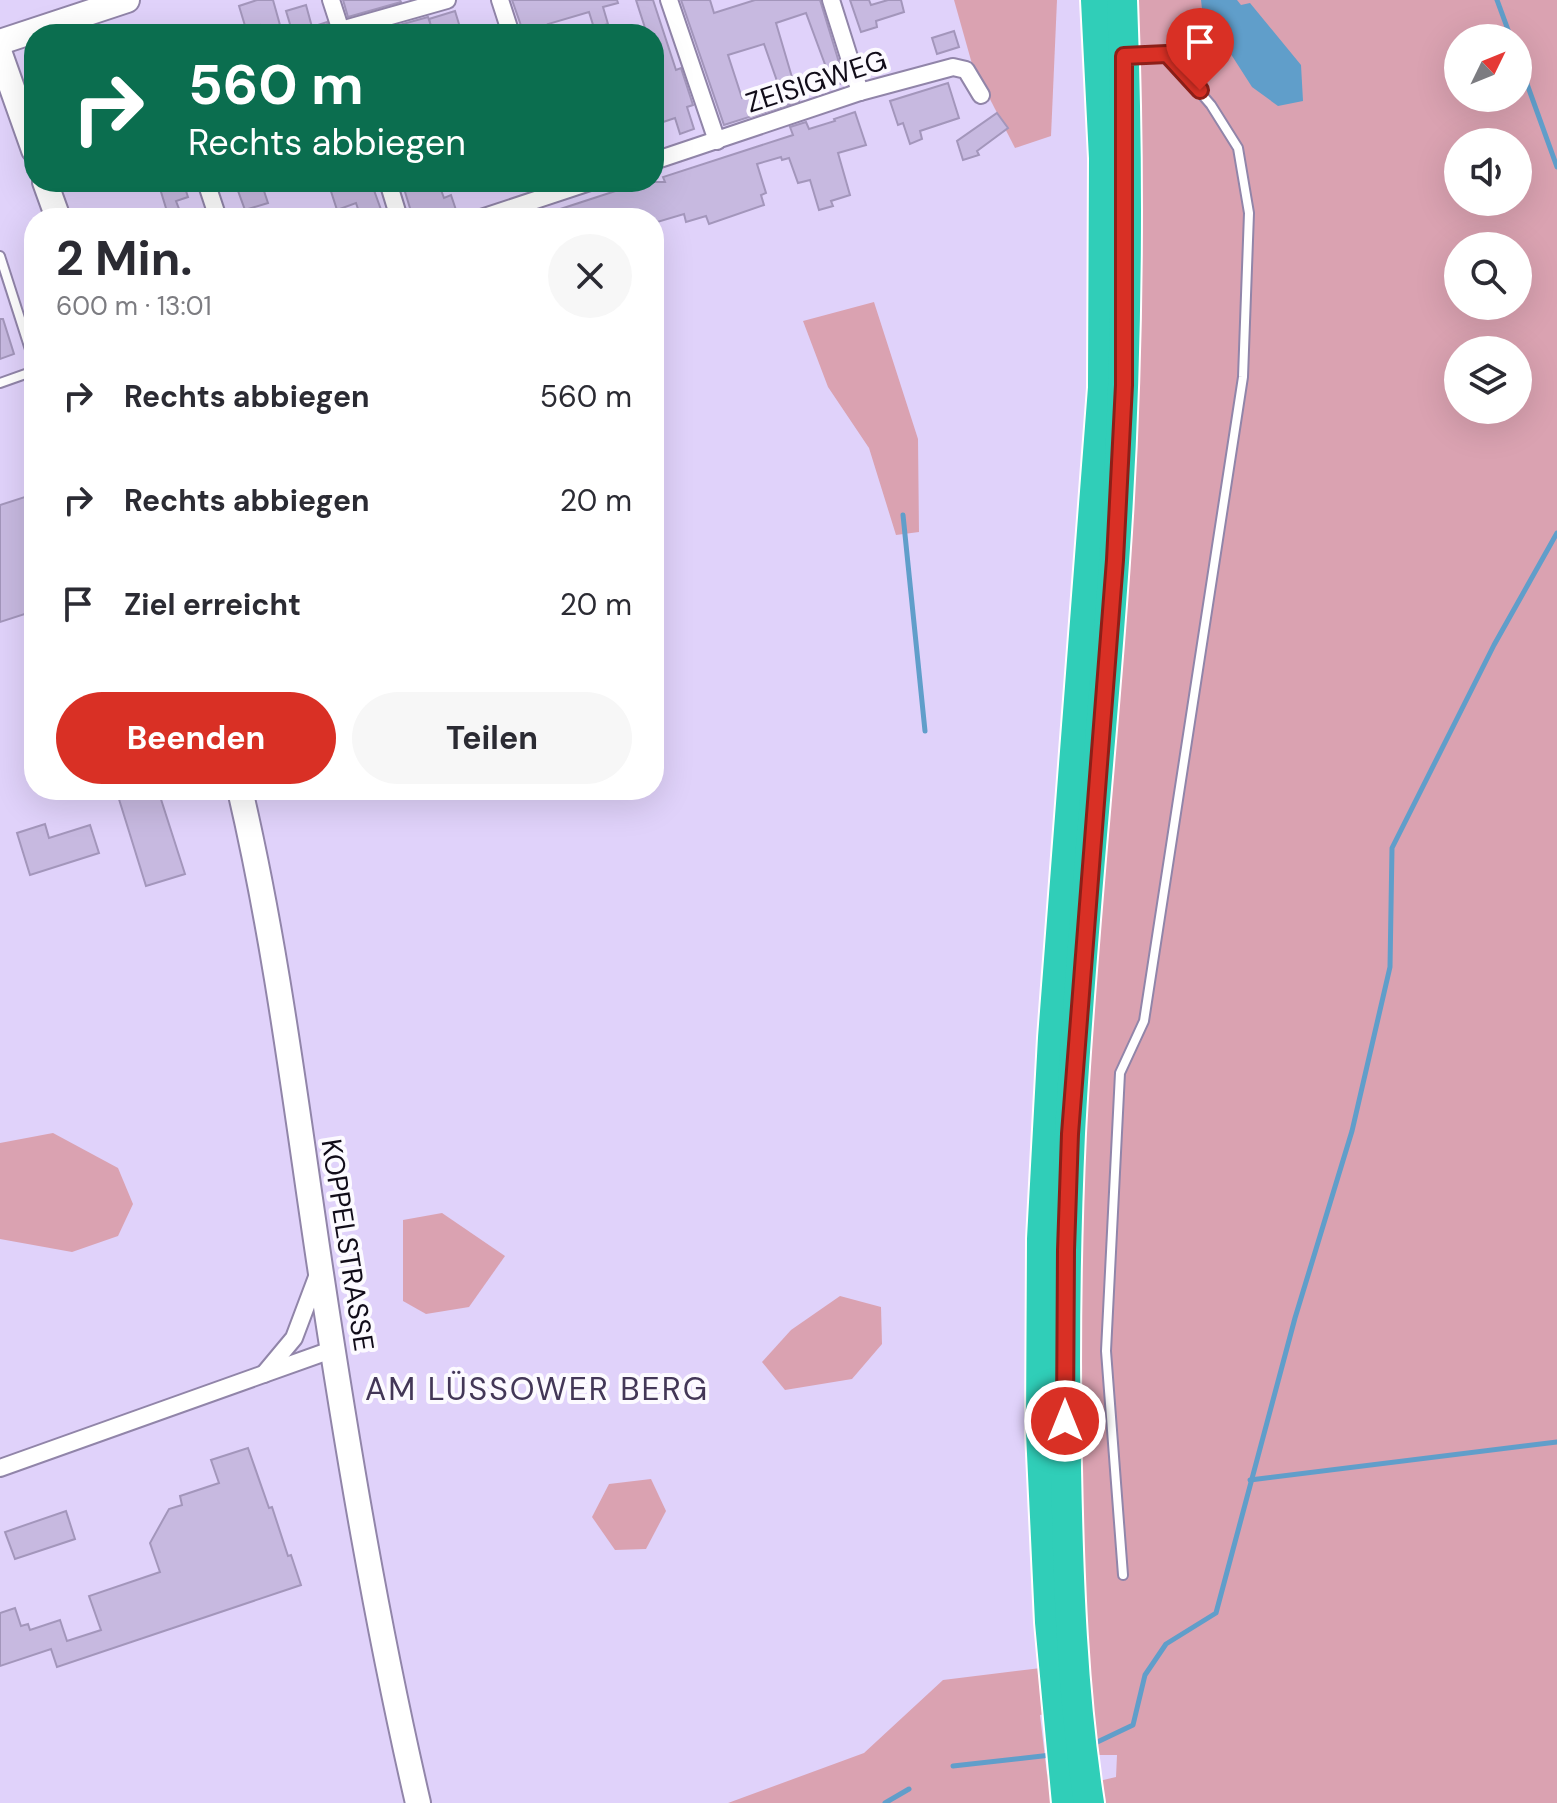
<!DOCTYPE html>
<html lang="de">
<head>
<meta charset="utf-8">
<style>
  :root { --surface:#fff; --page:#f7f7f7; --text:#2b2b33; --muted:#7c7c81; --accent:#d93025 }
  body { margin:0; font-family:"DM Sans",sans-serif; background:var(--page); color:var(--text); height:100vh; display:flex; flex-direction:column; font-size:30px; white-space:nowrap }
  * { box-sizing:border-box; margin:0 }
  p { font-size:26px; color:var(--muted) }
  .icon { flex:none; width:44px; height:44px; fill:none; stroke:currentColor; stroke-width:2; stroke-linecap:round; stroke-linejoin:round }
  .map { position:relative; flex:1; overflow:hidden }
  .sheet { position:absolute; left:24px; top:208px; width:640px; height:592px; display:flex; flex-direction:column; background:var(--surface); border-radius:32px; box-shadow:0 8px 32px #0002 }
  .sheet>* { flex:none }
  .top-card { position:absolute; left:24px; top:24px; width:640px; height:168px; border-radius:32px; box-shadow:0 8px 32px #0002; background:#0b6e4f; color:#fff; overflow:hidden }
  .needle { width:52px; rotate:47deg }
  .buttons { position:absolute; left:1444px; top:24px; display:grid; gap:16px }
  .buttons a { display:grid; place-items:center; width:88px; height:88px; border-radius:50%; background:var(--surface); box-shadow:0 8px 32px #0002; font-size:40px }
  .pin { position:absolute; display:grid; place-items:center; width:68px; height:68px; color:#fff; margin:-82px -34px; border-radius:50% 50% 50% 0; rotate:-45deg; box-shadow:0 0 8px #0007 }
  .pin .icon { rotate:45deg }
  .me { position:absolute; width:88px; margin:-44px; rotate:0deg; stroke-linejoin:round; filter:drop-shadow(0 0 6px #0008) }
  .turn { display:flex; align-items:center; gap:28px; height:168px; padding:0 32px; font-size:36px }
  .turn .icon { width:104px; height:104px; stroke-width:2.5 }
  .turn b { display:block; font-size:56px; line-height:68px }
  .round { display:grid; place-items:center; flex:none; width:84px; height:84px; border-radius:42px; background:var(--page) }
  .head { display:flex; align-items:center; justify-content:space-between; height:136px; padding:0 32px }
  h1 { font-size:48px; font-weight:700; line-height:60px }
  .action { display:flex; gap:16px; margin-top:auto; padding:16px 32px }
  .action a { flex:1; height:92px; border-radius:48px; background:var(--accent); color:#fff; font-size:32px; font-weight:700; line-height:92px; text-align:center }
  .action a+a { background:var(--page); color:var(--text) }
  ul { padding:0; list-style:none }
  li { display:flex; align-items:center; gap:24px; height:104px; padding:0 32px }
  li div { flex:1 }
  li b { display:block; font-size:30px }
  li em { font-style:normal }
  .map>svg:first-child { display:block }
</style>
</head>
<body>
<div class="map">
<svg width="1557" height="1803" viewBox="0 0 1557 1803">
  <rect width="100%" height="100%" fill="#e0d2fa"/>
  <!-- green -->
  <g fill="#daa2b1" fill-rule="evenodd">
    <path d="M954,0H1057L1051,136L1015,148L972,64Z"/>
    <path d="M1136,0H1557V1803H1101L1099,1781L1116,1777L1117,1755H1099L1084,1625L1075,1422L1087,1020L1130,560L1139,388L1142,161ZM1458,38H1518V98H1458ZM1458,142H1518V202H1458ZM1458,246H1518V306H1458ZM1458,350H1518V410H1458Z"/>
    <path d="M874,302L918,439L919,532L896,535L869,448L828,387L803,321Z"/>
    <path d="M53,1133L118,1168L133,1204L118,1236L72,1252L0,1239V1143Z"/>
    <path d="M442,1213L505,1256L469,1307L426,1314L403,1301V1220Z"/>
    <path d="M840,1296L881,1307L882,1344L852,1379L785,1390L762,1362L791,1330Z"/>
    <path d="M651,1479L666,1511L646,1549L615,1550L592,1517L609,1484Z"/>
    <path d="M1041,1668L1045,1714L1040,1715L1047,1774L1064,1785L1067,1803H728L864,1753L943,1680Z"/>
  </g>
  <!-- water -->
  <path fill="#609eca" d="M1201,0H1237L1241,5L1250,3L1301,65L1303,101L1278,106L1252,87L1202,9Z"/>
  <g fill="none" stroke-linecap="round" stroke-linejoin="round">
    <!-- stream -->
    <g stroke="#609eca" stroke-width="5">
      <path d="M1497,0L1511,38"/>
      <path d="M1518,59L1557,167"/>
      <path d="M903,515L925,731"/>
      <path d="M1250,1480L1557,1442"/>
      <path d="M1091,1745L1133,1725L1145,1675L1166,1644L1216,1613L1295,1318L1352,1131L1390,967L1392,848L1494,645L1557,533"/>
      <path d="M953,1766L1051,1755"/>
      <path d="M885,1803L909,1789"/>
    </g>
  </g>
  <!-- building -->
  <g fill="#c7b9e0" stroke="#a396bb" stroke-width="2" fill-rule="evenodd">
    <path d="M257,0H273L280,25L261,31L260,25L246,29L239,6Z"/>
    <path d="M343,0H400L401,2L348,17Z"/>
    <path d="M512,0H617L618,3L603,7L608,24L594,28L589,12L548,24L550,28L542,31L543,34H524Z"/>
    <path d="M636,0H653L676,70L681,68L693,105L687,107L694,129L680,134L675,118L654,125V34H647Z"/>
    <path d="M681,0H710L714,13L755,0H820L845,82L833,86L806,13L776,23L799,101L724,125ZM764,44L778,84L742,98L728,55Z"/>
    <path d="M850,0H869L871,5L888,0H901L904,12L876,21L877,27L861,32Z"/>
    <path d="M306,5L312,27L327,22L330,34H293L286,11Z"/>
    <path d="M455,11L462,34H433L429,19Z"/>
    <path d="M428,17L431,26L404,34H367Z"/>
    <path d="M954,31L959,47L937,54L932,38Z"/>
    <path d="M948,83L959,118L920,131L922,139L910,144L903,123L898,125L890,101Z"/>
    <path d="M855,112L866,145L838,153L850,195L831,201L833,206L819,210L810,180L798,183L789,158L782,160L781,157L757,164L766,193L761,195L764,205L709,224L706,216L686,222L684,214L654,223V218H543L542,215L643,182H665L663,177L793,135L790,127L806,122L809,129L835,121L834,119Z"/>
    <path d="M997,113L1008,128L977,151L979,155L963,160L957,141Z"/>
    <path d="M158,182H183L188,197L176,201L181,214L169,218Z"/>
    <path d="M254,182H261L268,203L245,210L237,188Z"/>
    <path d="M328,182H371L384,218H361L356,203L337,210Z"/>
    <path d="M402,182H422L424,186L438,182L444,198L451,195L456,210L431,218H413Z"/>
    <path d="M0,319H3L14,354L0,359Z"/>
    <path d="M34,494V611L0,622V505Z"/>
    <path d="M139,790H158L185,874L146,886L118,796Z"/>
    <path d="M45,824L49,838L90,825L99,853L30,875L17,833Z"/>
    <path d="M248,1448L269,1508L272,1507L288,1556L291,1555L301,1585L57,1667L51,1649L0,1666V1613L15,1608L21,1626L28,1624L30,1630L60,1620L67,1641L101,1630L89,1596L160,1572L150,1543L169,1509L182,1505L180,1496L219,1483L211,1460Z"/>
    <path d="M66,1511L75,1539L15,1559L5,1532Z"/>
  </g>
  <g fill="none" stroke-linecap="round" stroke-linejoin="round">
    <!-- lane casing -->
    <g stroke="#9185a9" stroke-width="12">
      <g id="lane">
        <path d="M1129,56L1167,54"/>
        <path d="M0,256L34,362"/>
        <path d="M0,383L34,371"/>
        <path d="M1123,1575L1106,1351L1120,1073L1144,1021L1243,377L1249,213L1238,148L1211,105L1167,54L1186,41"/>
      </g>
    </g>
    <!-- street casing -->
    <g stroke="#9185a9" stroke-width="20">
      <g id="street">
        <path d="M331,0L342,34"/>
        <path d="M500,0L511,34"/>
        <path d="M669,0L717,141"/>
        <path d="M831,0L860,92"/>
        <path d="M341,30L447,0"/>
        <path d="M654,161L860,92L953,67L966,70L981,95"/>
        <path d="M206,182L218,218"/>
        <path d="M388,182L399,218"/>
        <path d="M481,218L590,182"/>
        <path d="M264,1374L294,1338L320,1269"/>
        <path d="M0,1468L334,1349"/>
      </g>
    </g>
    <!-- secondary casing -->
    <g stroke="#9185a9" stroke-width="28">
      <g id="secondary">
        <path d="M0,42L127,0"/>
        <path d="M0,54L34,150"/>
        <path d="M45,182L58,218"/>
        <path d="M240,790C277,948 296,1107 320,1267C347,1447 377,1626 418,1803"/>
      </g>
    </g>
    <!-- highway casing -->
    <g stroke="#fff" stroke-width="34">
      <g id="highway">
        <path d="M1067,1803L1050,1622L1041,1432L1042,1239L1053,1038L1103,388L1104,158L1096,0"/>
        <path d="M1089,1803C1072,1693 1068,1580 1066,1468C1064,1356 1065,1244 1070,1133C1080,942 1101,753 1114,562C1127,376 1129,187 1122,0"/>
      </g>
    </g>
    <!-- lane -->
    <use href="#lane" stroke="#fff" stroke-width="8"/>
    <!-- street -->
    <use href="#street" stroke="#fff" stroke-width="16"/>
    <!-- secondary -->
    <use href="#secondary" stroke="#fff" stroke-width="24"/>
    <!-- highway -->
    <use href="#highway" stroke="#30ceb8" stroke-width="30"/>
  </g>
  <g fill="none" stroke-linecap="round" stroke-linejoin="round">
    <!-- route casing -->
    <g stroke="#8d1f18" stroke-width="20">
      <path id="route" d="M1065,1421L1066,1250L1070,1134L1115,560L1124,385V56L1167,54L1200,90"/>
    </g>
    <!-- route -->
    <use href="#route" stroke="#d93025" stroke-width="14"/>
  </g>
  <g text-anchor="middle" stroke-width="8" stroke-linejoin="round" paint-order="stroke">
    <!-- street labels -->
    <g font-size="28" fill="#110c19" stroke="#fcfaff">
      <text transform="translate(816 81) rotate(-18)" y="10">ZEISIGWEG</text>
      <text transform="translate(348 1245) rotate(81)" y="10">KOPPELSTRASSE</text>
    </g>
    <!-- quarter labels -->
    <g font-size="32" letter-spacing="2" fill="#433757" stroke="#fcfaff">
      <text x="537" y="1400">AM LÜSSOWER BERG</text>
    </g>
  </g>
</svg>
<div class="buttons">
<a><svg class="needle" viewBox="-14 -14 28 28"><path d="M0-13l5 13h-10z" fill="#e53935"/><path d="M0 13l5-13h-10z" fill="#7c7c81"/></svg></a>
<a><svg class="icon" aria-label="sound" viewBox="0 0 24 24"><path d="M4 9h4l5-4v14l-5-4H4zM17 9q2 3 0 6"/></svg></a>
<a><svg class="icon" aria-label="search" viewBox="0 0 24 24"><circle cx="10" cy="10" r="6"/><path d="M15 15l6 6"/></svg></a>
<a><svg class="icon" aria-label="layers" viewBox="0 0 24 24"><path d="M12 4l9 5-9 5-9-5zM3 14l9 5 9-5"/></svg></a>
</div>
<div class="pin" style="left:1200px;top:90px;background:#d93025"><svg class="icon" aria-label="arrive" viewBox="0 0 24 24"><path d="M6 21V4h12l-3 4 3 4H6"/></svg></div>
<svg class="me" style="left:1065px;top:1421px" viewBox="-20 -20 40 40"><circle r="17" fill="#d93025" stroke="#fff" stroke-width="3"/><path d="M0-11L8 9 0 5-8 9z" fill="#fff"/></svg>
<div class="top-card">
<div class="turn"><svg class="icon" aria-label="right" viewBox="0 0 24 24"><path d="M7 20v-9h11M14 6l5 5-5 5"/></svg><div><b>560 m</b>Rechts abbiegen</div></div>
</div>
<section class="sheet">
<div class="head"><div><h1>2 Min.</h1><p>600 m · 13:01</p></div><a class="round"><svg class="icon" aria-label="close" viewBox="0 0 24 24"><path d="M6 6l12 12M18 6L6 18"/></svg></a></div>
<ul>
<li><svg class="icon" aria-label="right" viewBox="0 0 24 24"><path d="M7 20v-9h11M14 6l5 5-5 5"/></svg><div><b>Rechts abbiegen</b></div><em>560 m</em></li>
<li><svg class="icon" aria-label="right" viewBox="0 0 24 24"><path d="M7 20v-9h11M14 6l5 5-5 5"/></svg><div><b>Rechts abbiegen</b></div><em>20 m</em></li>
<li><svg class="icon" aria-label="arrive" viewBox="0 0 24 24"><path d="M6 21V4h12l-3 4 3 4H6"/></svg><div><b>Ziel erreicht</b></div><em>20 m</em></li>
</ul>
<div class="action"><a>Beenden</a><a>Teilen</a></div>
</section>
</div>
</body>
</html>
